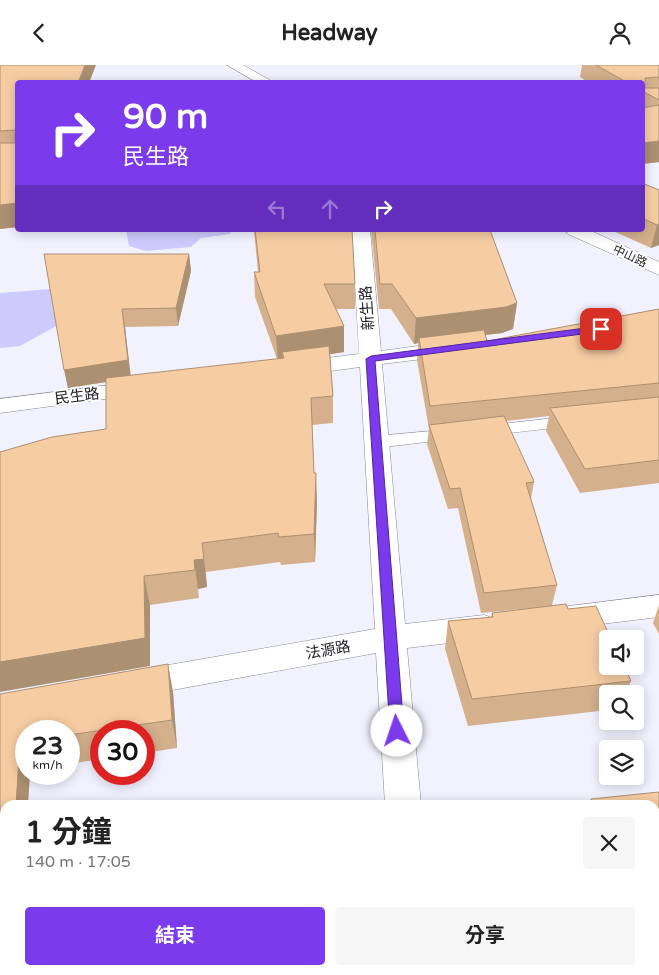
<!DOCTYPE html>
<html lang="zh-TW">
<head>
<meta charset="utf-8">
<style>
  :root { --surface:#fff; --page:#f6f6f6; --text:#222; --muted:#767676; --accent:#7c3aed }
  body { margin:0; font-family:"Varela Round","Noto Sans TC",sans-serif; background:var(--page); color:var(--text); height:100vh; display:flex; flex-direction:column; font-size:19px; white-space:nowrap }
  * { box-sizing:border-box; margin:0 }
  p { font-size:16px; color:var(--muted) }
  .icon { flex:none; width:28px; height:28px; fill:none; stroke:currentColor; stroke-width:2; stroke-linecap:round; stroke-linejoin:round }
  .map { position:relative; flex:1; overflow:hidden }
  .panel { position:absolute; left:0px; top:735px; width:660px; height:175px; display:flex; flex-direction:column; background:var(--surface); border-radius:15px 15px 0 0; box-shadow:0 2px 12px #0003 }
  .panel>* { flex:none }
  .banner { position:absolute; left:15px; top:15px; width:630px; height:152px; border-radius:5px; box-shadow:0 2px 12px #0003; background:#7c3aed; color:#fff; overflow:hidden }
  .buttons { position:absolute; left:599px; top:565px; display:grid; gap:10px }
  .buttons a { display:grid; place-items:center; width:45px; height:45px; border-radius:5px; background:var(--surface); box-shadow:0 2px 12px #0003; font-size:25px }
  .speed { position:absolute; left:15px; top:655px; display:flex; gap:10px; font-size:25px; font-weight:700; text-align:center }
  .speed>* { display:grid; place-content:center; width:65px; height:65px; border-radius:50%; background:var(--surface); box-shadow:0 2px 12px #0003; line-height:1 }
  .speed small { font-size:12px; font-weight:400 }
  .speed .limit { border:8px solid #d22; background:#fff; color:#111 }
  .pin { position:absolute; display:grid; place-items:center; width:42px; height:42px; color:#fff; margin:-21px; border-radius:10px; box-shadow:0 2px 8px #0006 }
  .me { position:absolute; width:55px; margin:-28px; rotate:356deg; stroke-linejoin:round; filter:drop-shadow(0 0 4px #0008) }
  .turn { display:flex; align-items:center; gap:18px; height:105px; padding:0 25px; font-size:22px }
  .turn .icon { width:65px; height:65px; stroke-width:2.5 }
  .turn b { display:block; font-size:35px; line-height:42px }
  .lanes { display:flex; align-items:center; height:48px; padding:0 25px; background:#0003; justify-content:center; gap:25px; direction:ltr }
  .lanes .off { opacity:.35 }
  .round { display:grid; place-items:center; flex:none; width:52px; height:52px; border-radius:5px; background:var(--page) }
  .head { display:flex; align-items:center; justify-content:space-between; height:85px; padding:0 25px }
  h1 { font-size:30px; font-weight:700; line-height:38px }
  .button { display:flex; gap:10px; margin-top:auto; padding:10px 25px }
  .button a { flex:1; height:58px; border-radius:5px; background:var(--accent); color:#fff; font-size:20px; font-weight:700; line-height:58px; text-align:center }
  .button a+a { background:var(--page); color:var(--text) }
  header { display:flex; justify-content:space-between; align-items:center; height:65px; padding:0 25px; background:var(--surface); font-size:22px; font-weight:700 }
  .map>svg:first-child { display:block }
</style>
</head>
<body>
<header><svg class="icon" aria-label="back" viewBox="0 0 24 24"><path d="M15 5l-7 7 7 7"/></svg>Headway<svg class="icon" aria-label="person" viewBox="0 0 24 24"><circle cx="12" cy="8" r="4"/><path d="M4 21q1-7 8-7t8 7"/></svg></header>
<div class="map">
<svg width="659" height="910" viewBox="0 0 659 910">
  <rect width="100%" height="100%" fill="#f2f2ff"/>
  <!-- green -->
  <g fill="#cccbfb">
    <path d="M126,165H231L230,169L201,173L191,182L146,186L129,181Z"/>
    <path d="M64,223L62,258L20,281L0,283V228Z"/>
  </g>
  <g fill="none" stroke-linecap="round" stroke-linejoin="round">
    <!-- service casing -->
    <g stroke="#878792" stroke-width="1">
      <g id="service">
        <path d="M573,351L579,352L582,356L579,360L483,371L477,370L474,366L477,362L483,361Z"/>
        <path d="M454,364L460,365L463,369L460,373L376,383L370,381L367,377L370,373L376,371Z"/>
      </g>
    </g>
    <!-- minor casing -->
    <g stroke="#878792" stroke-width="1">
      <g id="minor">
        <path d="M352,165H370L381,286L455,276L463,278L466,283L463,288L455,290L382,299L405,559L484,550L495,554L499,562L495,570L484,574L407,583L421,740H385L376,588L134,632L122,628L118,619L122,610L134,606L375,564L360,302L294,311L286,309L283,304L286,299L294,297L359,289Z"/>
        <path d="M142,316L150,318L154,323L150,328L0,348V334Z"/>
        <path d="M659,530V552L561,564L550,561L546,553L550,545L561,542Z"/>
        <path d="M393,905H435L436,910H394Z"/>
      </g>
    </g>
    <!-- secondary casing -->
    <g stroke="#878792" stroke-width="1">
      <g id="secondary">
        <path d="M227,0H243L275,18H258Z"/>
        <path d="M565,165H589L659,197V210L568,169Z"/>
      </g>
    </g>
    <!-- service -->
    <use href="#service" fill="#fff" fill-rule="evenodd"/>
    <!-- minor -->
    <use href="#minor" fill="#fff" fill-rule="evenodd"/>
    <!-- secondary -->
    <use href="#secondary" fill="#fff" fill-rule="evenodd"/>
  </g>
  <!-- wall -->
  <g fill="#d4b08c">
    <path d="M0,0L18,18V162L0,164Z"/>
    <path d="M582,0H659V97L642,99V18H589L580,12Z"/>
    <path d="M642,118L659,125V180L651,183L611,165H642Z"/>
    <path d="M254,165H352L355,219V244H336L344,261V287L330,289L333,331V358L312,360L314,408L317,436L315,497L281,500L280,497L206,507L207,522L198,524L199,533L150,540V601L106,364V317L68,323L44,189H189L191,206L178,261L125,262L130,311L277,294L255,232L254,207H258Z"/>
    <path d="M371,165H490L517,238L513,264L502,268L485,270L487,276L659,244V418L580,428L546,366L549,351L506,356L534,417L531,434L557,520L552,540L568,544L631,616L626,629H608V645L468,661L445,584L448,556L491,552L492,548L542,542L481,548L458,443L448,444L427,379L429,364L417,295L418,278L414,279L391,244H379Z"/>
    <path d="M659,540V569L653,558Z"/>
    <path d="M173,627L177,683L144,688V666H101V694L69,699V666H26V709L5,905H190L191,910H0V629Z"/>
    <path d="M659,727V910H505V905H655V740H589L591,734Z"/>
  </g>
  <!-- shaded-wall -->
  <g fill="#ac9072">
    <path d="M85,0H96L89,18H78Z"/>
    <path d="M659,76V97L642,99V78Z"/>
    <path d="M18,138V162L0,164V140Z"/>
    <path d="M659,159V180L651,183L657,160Z"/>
    <path d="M189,189L191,206L178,261L176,243Z"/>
    <path d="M517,238L513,264L502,268L420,278L419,273L418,278L414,279L416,253Z"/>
    <path d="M122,244L125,262L131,313L68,323L64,305Z"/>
    <path d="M344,261V287L285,296L282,287L283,296L278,297L276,271Z"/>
    <path d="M316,408L317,436L315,497L314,469Z"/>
    <path d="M204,494L207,522L198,524L194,495Z"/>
    <path d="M144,511L150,540V601L0,627V597Z"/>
    <path d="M168,599L173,627L177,683L172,655Z"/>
    <path d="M20,676L26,692V709H30L28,740H16Z"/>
    <path d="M186,905H190L191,910H186Z"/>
  </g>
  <!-- building -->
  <g fill="#f6cda3" stroke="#ac9072">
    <path d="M0,0H85L78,18H18V138L0,140V78H15V65L0,66Z"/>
    <path d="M596,0H659V12L645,13V23H659V35L642,26V18H628Z"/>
    <path d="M659,40V76L642,78V43Z"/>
    <path d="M642,118L659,125V159L657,160L642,153Z"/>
    <path d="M255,165H352L355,219H324L344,261L276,271L254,207H260Z"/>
    <path d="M375,165H490L517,238L506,242L416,253L392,219H380Z"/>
    <path d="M44,189H189L176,243L122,244L128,295L64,305Z"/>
    <path d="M659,244V318L430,341L419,273L484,265L487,276Z"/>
    <path d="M329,281L333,331L311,333L314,408H316L314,469L279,472L278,468L202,478L204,494L194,495L195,505L144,511L145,573L0,597V387L52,372L106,364V313L284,293L282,287Z"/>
    <path d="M659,332V395L585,404L550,343Z"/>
    <path d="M504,351L533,414L534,417L526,418L557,520L484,528L460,423L450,424L429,360Z"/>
    <path d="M566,539L568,544L596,541L611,574H608V601H624L631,616L472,634L448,556L493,552L492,548Z"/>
    <path d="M168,599L172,655L69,670V666H26V676H20L16,740H5V905H186V910H0V629Z"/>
    <path d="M659,727V899H655V740H593L591,734Z"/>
    <path d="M515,905H640L642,910H516Z"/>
  </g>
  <!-- route -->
  <path fill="#7c3aed" stroke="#51269a" d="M601,261L605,262V266L375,296L404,666L402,670L397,672L392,670L390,666L366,294L371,291Z"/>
  <g text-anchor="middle" stroke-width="4" stroke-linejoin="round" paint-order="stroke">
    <!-- far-street labels -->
    <g font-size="12" fill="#212126" stroke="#fff">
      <text transform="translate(630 191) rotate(25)" y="4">中山路</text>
    </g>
    <!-- street labels -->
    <g font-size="15" fill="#212126" stroke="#fff">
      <text transform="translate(367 243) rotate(-94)" y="5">新生路</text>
      <text transform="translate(77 331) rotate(-7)" y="5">民生路</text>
      <text transform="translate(328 585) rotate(-10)" y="5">法源路</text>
    </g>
  </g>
</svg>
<div class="buttons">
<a><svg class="icon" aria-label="sound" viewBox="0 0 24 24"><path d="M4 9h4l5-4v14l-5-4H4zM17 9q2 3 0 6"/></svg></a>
<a><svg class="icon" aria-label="search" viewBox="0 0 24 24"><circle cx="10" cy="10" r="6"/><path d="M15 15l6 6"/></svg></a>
<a><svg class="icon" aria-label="layers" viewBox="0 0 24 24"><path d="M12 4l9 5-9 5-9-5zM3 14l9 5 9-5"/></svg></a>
</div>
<div class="speed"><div>23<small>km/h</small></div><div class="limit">30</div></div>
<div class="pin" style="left:601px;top:264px;background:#d93025"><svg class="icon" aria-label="arrive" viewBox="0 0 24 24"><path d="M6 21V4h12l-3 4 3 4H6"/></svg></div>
<svg class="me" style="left:397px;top:666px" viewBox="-20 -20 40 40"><circle r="19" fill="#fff"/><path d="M0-13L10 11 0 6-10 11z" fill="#7c3aed"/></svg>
<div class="banner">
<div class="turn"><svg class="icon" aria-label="right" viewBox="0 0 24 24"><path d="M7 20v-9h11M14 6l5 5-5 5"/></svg><div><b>90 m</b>民生路</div></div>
<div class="lanes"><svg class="icon off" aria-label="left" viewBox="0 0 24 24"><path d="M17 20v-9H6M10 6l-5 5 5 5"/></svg><svg class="icon off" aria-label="ahead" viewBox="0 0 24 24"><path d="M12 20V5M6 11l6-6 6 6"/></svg><svg class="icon" aria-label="right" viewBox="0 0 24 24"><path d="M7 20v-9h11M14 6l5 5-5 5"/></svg></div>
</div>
<section class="panel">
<div class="head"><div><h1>1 分鐘</h1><p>140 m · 17:05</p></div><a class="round"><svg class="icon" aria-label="close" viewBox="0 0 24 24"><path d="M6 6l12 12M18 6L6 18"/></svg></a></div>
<div class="button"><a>結束</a><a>分享</a></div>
</section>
</div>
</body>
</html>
